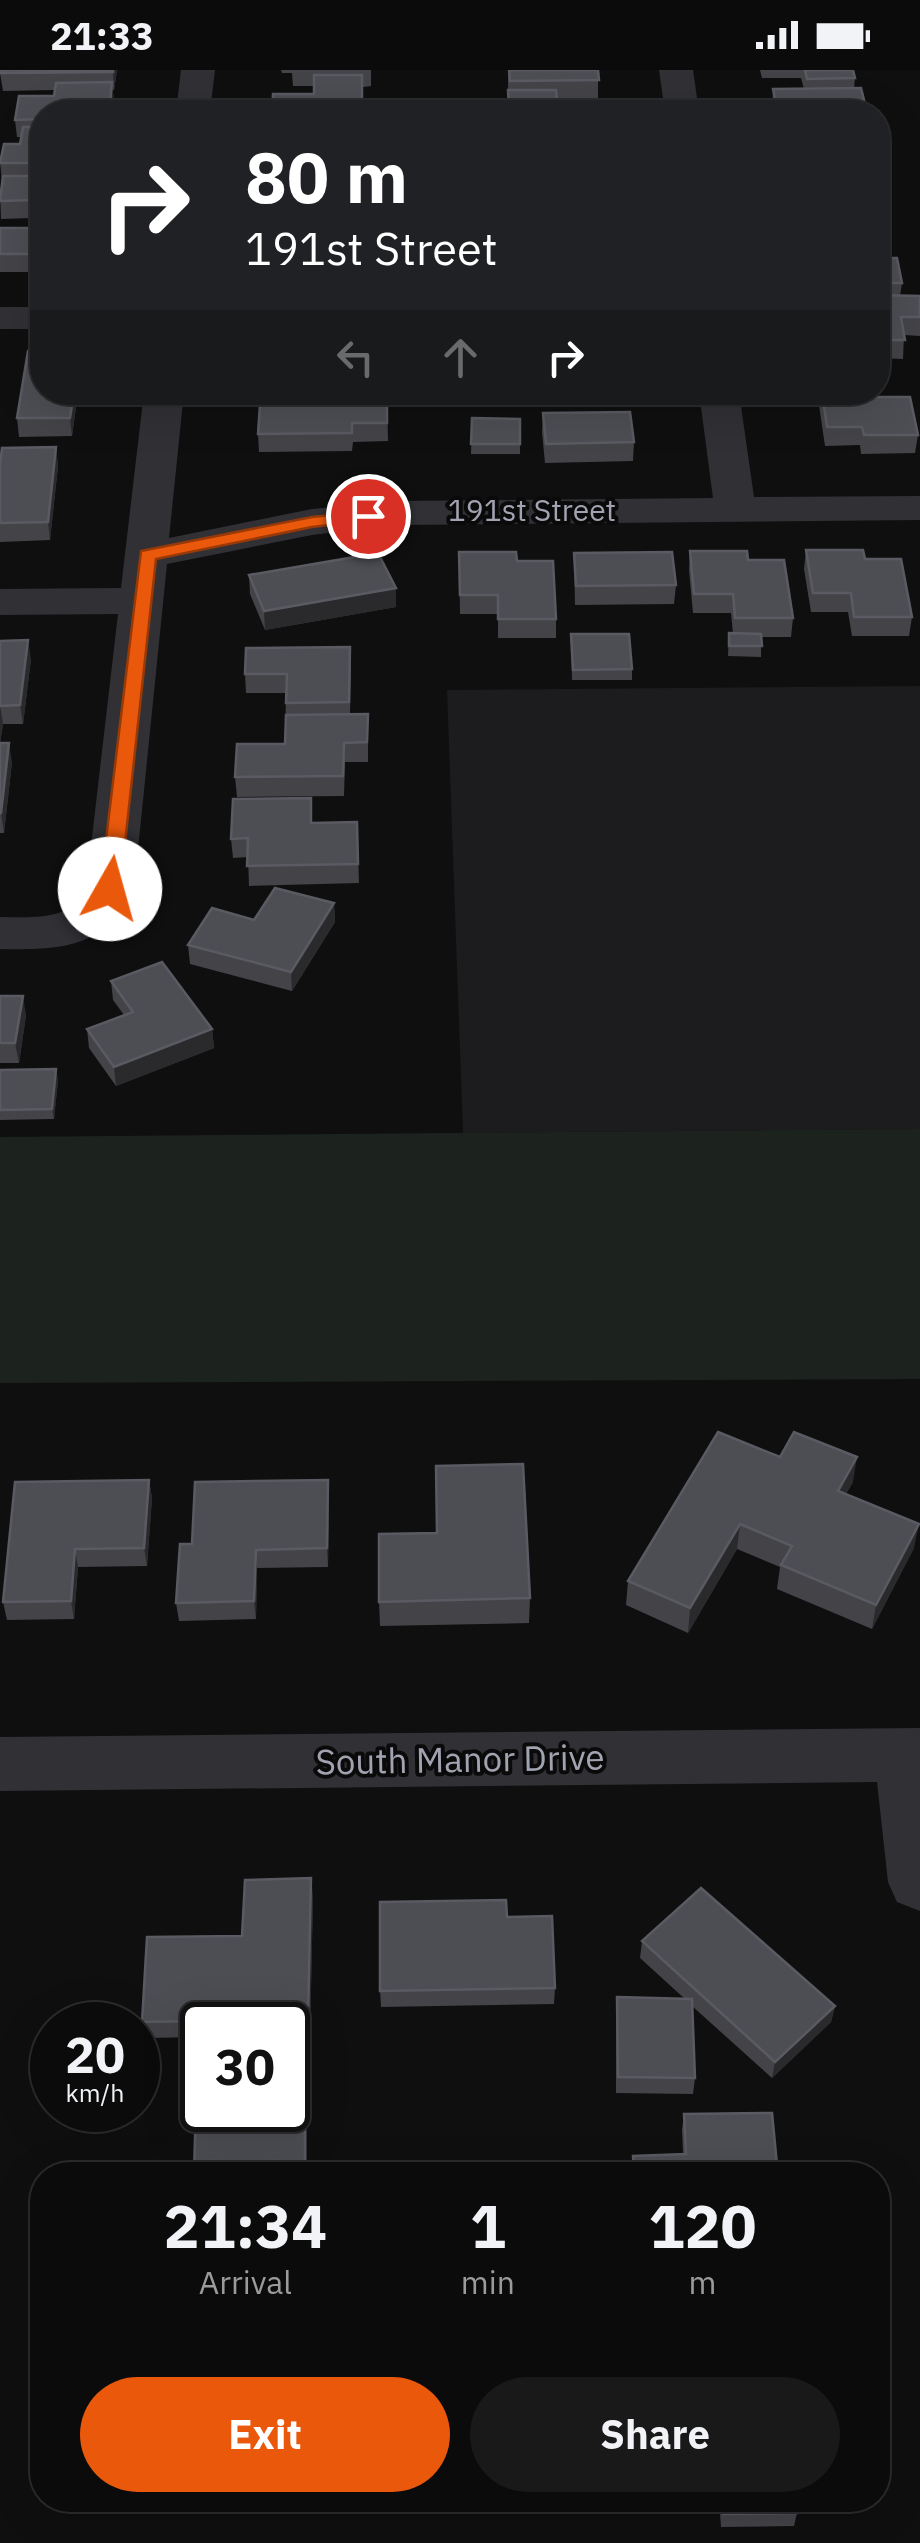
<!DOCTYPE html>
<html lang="en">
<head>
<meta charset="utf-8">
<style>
  :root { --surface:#0b0b0c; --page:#19191a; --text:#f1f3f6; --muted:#9a9b9d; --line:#2b2b2d; --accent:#ea580c }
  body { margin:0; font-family:"IBM Plex Sans",sans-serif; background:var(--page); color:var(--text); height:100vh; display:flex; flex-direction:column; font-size:38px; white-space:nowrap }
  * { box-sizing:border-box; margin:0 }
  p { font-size:32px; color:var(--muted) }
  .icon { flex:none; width:55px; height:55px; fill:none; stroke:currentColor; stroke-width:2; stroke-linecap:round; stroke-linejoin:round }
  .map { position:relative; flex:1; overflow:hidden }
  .panel { position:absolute; left:30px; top:2092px; width:860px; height:350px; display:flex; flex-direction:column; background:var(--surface); border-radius:40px; box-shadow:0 10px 40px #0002,0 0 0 2px var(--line) }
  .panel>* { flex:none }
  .banner { position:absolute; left:30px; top:30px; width:860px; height:305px; border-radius:40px; box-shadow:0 10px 40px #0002,0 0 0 2px var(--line); background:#202124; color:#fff; overflow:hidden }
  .speed { position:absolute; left:30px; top:1932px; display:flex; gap:20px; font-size:50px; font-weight:700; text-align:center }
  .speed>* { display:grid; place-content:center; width:130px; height:130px; border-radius:50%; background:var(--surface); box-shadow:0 10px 40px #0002,0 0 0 2px var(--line); line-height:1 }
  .speed small { font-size:25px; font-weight:400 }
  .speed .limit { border:5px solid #111; border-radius:15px; background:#fff; color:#111 }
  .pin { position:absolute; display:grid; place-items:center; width:85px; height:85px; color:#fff; margin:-42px; border:5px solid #fff; border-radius:50%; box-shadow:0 2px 10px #0007 }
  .me { position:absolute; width:110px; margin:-55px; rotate:7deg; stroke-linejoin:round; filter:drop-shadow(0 0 8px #0008) }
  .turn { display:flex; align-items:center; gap:35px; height:210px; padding:0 50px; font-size:45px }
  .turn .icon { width:130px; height:130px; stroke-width:2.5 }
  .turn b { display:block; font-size:70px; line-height:85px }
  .lanes { display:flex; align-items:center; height:95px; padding:0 50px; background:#0003; justify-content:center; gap:50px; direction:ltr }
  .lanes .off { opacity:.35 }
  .eta { display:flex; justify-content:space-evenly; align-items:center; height:170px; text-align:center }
  .eta b { font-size:60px; font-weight:800; line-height:70px }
  .action { display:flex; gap:20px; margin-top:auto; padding:20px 50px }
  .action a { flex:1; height:115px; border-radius:60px; background:var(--accent); color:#fff; font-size:40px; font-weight:800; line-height:115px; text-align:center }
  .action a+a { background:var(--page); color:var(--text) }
  .status { display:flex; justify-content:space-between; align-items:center; height:70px; padding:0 50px; background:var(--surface); direction:ltr }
  .status svg { height:28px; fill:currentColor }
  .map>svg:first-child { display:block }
</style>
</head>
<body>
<div class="status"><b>21:33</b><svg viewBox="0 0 49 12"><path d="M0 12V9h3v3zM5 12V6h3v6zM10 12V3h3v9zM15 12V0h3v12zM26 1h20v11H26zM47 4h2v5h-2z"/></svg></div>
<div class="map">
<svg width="920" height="2473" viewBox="0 0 920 2473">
  <rect width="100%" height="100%" fill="#0f0f10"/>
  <!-- built -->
  <path fill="#1c1b1d" d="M920,616V1059L463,1063L447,620Z"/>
  <!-- green -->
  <path fill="#1c231e" d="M920,1059V1309L0,1313V1067Z"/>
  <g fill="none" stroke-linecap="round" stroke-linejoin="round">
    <!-- street -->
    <g fill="#313035" fill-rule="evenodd">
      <path d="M181,0H215L210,42H176Z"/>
      <path d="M659,0H693L699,42H665Z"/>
      <rect x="0" y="237" width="42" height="22"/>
      <path d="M144,322H184L169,468L312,439L395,431L713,428L699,322H739L754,427L920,426V450L395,455L312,465L167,494L134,819C105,879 61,880 0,879V847C32,847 69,852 86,819L118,544L0,545V519L121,518Z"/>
      <path d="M920,1658V1841L897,1832L888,1812L877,1712L0,1721V1667Z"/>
    </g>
  </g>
  <!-- wall -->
  <g fill="#434348">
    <path d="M117,0L114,20H113L112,42H42V202H0V158H33L32,148L1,149L0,122L2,111L0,92L20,74L21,67H17L15,50L54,26V20L3,21L0,3Z"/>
    <path d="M281,0H371V16L314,24V16H293L292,3H282Z"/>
    <path d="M508,0H598V28H557L558,38L599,42H508Z"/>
    <path d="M760,0H853L855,8L854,19L867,42H772L773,19H804L801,8H762Z"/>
    <path d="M878,116L889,159L887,177H878Z"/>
    <path d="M878,188L902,213L900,226H920V266L904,265L903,289L878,288Z"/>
    <path d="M78,322L72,366L19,367L17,348Z"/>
    <path d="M817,322H874L875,327L918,365L915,383L861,384L860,375L825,376Z"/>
    <path d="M387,324L388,371L353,372L352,381L259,382L258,364L300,334Z"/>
    <path d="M543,343L634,372L633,391L545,393L542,362Z"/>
    <path d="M472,348L520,349V384H471Z"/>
    <path d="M56,377L58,396L50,470L0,472V395Z"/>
    <path d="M806,480L865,489L912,547L909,566H852L848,542H811L804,499Z"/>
    <path d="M690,481L748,490L793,548L791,567H761V587L728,586L729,563L733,564L731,543H693L689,500Z"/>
    <path d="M459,482L556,549V568H498V544H460Z"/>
    <path d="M574,483L676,515L674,534L575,535Z"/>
    <path d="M249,505L396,537L265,560L250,524Z"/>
    <path d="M571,564L632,599V610H572Z"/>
    <path d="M0,571L31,589L23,654H3L0,673L12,692L4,763H0Z"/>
    <path d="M351,596L350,644H368V692H345L344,726L237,727L235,707L285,674L286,623H246L245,604Z"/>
    <path d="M357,752L359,813L249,816L248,787L233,788L231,769L312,753Z"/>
    <path d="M334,833L335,852L292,921L190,894L188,875L254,850Z"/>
    <path d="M111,911L212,959L214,978L116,1016L89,978L87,959L124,945L113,930Z"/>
    <path d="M0,926L26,945L19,993H0Z"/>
    <path d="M0,1000L58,1010L54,1049L0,1050Z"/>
    <path d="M780,1387L853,1412L846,1424L914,1478L872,1559L777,1519L780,1497L737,1479L688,1563L626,1535L628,1511Z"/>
    <path d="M149,1410L152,1428L147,1496L78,1497L74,1549L7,1550L3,1532Z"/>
    <path d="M329,1428L328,1497L257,1498L256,1549L179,1551L176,1533L192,1474Z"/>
    <path d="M437,1463L530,1528L529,1553L380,1556L379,1532Z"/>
    <path d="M313,1825L310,1965H288V1955H202V1967L145,1968L142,1952L242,1866Z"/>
    <path d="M507,1847L555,1918L554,1934L381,1937L380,1921Z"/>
    <path d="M642,1871L835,1936L831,1952L772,2008L692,1936L695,2008L693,2024L616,2023V1943L617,1927L685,1929L640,1888Z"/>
    <path d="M684,2044L778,2105H632L633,2086L683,2084L682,2060Z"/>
    <path d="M109,2430H322V2433L111,2435Z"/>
    <path d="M719,2430H796L797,2443L794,2456L721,2457Z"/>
  </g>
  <!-- shaded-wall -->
  <g fill="#2a2a2d">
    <path d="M113,0H117L114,20L113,2Z"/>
    <path d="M112,12L114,30L112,42H111L110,34Z"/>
    <path d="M74,322H78L72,366L70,348Z"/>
    <path d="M56,377L58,396L50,470L48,452Z"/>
    <path d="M396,518V537L265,560L264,541Z"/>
    <path d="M28,570L31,589L23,654L20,635Z"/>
    <path d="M0,635L3,654L0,674Z"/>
    <path d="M9,673L12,692L4,763L1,743Z"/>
    <path d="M334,833L335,852L292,921L291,902Z"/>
    <path d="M23,926L26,945L19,993L15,973Z"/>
    <path d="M212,959L214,978L116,1016L114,997Z"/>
    <path d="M56,999L58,1010L54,1049L52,1039Z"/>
    <path d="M857,1387L853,1412L834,1445L838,1421Z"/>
    <path d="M149,1410L152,1428L147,1496L144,1478Z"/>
    <path d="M328,1410L329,1428L328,1497L327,1478Z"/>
    <path d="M740,1454L737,1479L688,1563L690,1538Z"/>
    <path d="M919,1454L914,1478L872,1559L876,1535Z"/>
    <path d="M75,1479L78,1497L74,1549L71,1531Z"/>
    <path d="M256,1480L257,1498L256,1549L254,1531Z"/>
    <path d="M311,1808L313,1825L310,1965L308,1949Z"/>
    <path d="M835,1936L831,1952L772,2008L775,1992Z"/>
    <path d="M305,2030L307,2051V2105H305Z"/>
  </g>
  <!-- building -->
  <g fill="#4d4e53" stroke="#5a5b62" stroke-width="2.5">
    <path d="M1,0H113V2L0,3Z"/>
    <path d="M509,0H598L599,10L510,11Z"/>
    <path d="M805,0H853L855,8L807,9Z"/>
    <path d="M314,5H362V42H272L273,24H314Z"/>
    <path d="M112,12L110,34H98L97,42H42V49L15,50L19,26H54L56,13Z"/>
    <path d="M861,18L867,42H818L817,39H777L773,19Z"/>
    <path d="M508,20H556L558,38H599V42H509Z"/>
    <path d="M23,57H42V93H0L4,74H20Z"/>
    <path d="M3,106H42V145L31,146L34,130L0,131Z"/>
    <path d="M878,116H879L889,159H878Z"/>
    <rect x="0" y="158" width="42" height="26"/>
    <path d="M878,188H897L902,213H878Z"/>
    <path d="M878,225L920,226V247H901L905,270H878Z"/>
    <path d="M28,281H42V322H74L70,348H17Z"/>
    <path d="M822,322H874L875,327H910L918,365H864L862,357H827Z"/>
    <path d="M387,324V353H352V363L258,364L260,334H300L301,325Z"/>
    <path d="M630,342L634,372L546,374L543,343Z"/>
    <path d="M472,348L520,349V374H471Z"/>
    <path d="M56,377L48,452L0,453V395L2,378Z"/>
    <path d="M806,480H863L865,489H901L912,547H854L851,523H813Z"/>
    <path d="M690,481H747L748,490H784L793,548H735L733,524H694Z"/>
    <path d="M459,482H516L517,491H553L556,549H498V525H460Z"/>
    <path d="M672,482L676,515L576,516L574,483Z"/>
    <path d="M378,483L396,518L264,541L249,505Z"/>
    <path d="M729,563L761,564L762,576H729Z"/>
    <path d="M571,564H629L632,599L573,600Z"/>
    <path d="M28,570L20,635L0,636V571Z"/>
    <path d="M350,577L349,632L286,633L287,604H245L246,578Z"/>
    <path d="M368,644L367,672L344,673L343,706L235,707L237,674H285L286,645Z"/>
    <path d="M0,673H9L1,743H0Z"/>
    <path d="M311,728V753L357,752L358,794L247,796L248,768L231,769L233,729Z"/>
    <path d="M275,818L334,833L291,902L188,875L212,838L254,850Z"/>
    <path d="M162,892L212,959L114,997L87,959L133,942L111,911Z"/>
    <path d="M0,926H23L15,973H0Z"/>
    <path d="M56,999L52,1039L0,1040V1000Z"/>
    <path d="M718,1362L780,1387L794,1362L857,1387L838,1421L919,1454L876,1535L781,1495L792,1476L740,1454L690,1538L628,1511Z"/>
    <path d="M523,1394L530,1528L379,1532V1464L437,1463L436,1396Z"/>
    <path d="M149,1410L144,1478L75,1479L71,1531L3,1532L15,1412Z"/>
    <path d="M328,1410L327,1478L256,1480L254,1531L176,1533L180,1474H192L195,1412Z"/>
    <path d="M311,1808L308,1949L142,1952L147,1867L242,1866L245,1810Z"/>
    <path d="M701,1818L835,1936L775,1992L642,1871Z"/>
    <path d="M506,1830L507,1847L552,1846L555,1918L380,1921V1832Z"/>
    <path d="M617,1927L692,1929L695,2008L618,2007Z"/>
    <path d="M288,2030H305V2105H194L196,2033H202V2040H288Z"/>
    <path d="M772,2043L778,2105H634L633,2086L686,2084L684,2044Z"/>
    <path d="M722,2430H796L797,2443L723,2444Z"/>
  </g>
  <!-- route -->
  <path fill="#ea580c" stroke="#983908" stroke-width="2.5" d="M368,441L374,442V450L312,457L156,489L120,819L110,825L103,823L100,819L141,481L312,447Z"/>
  <g text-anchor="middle" stroke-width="8" stroke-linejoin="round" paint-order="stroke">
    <!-- far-street labels -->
    <g font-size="30" fill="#a1a3b1" stroke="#0b0a0b">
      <text x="532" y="451">191st Street</text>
    </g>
    <!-- street labels -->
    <g font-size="35" fill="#a1a3b1" stroke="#0b0a0b">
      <text transform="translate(460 1690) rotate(-1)" y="12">South Manor Drive</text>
    </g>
  </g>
</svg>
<div class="speed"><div>20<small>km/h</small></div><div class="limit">30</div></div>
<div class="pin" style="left:368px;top:446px;background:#d93025"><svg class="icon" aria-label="arrive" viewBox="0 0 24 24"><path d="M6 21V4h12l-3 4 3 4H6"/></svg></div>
<svg class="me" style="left:110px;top:819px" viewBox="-20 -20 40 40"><circle r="19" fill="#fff"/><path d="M0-13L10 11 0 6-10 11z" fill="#ea580c"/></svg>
<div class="banner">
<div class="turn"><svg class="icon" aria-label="right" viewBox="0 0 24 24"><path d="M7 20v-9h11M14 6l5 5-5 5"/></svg><div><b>80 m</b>191st Street</div></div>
<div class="lanes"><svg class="icon off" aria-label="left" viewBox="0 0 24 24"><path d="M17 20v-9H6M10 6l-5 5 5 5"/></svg><svg class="icon off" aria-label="ahead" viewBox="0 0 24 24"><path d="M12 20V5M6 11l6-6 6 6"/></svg><svg class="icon" aria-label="right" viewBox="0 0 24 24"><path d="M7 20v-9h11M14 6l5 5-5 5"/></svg></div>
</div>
<section class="panel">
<div class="eta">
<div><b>21:34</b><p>Arrival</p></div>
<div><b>1</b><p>min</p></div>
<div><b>120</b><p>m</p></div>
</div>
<div class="action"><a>Exit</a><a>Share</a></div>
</section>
</div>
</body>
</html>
